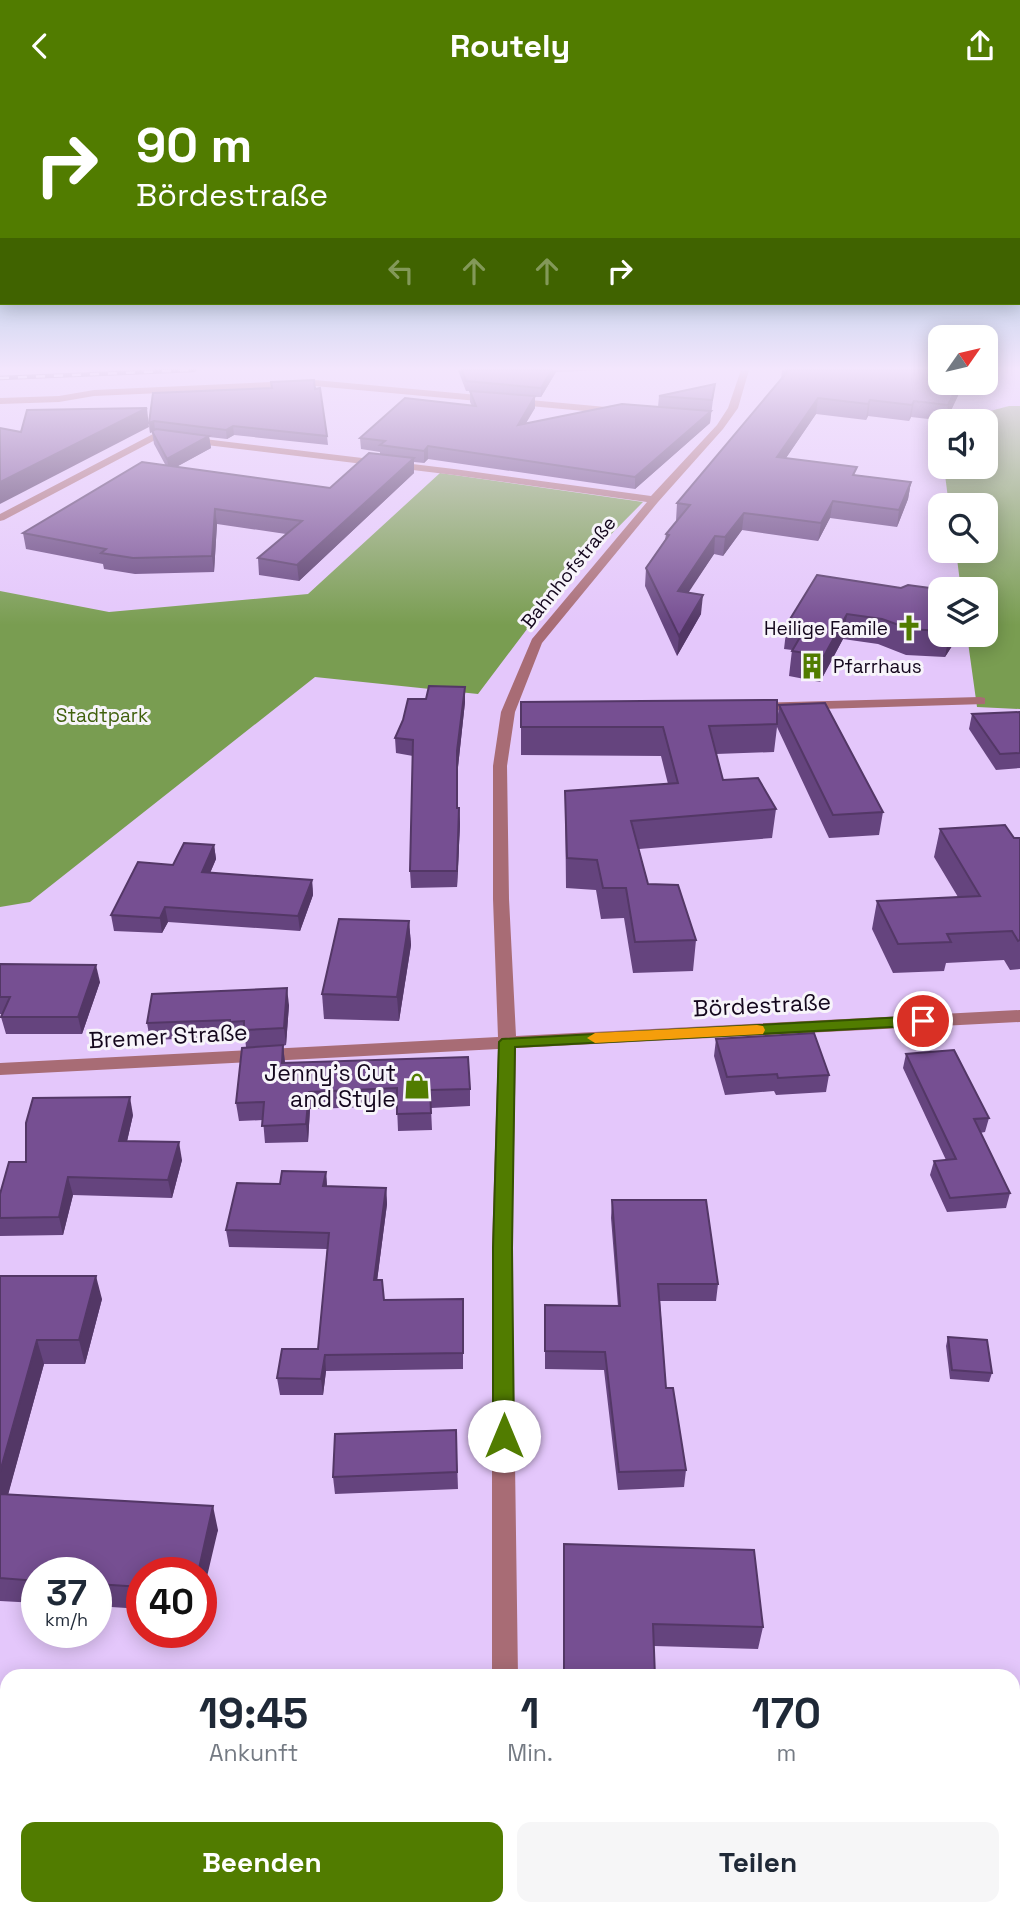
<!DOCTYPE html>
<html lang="de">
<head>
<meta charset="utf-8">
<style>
  :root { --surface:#fff; --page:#f6f6f7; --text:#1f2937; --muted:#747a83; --accent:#517c00 }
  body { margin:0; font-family:"Space Grotesk",sans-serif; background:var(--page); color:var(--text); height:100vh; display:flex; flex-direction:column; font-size:26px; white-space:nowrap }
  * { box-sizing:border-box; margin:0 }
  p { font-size:23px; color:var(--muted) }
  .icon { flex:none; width:38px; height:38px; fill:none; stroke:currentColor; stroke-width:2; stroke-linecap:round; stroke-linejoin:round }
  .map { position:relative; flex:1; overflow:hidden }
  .details { position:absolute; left:0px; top:1578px; width:1020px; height:247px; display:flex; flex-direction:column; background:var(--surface); border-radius:21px 21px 0 0; box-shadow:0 4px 18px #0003 }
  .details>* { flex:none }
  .top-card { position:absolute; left:0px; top:0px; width:1020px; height:214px; box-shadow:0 4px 18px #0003; background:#517c00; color:#fff; overflow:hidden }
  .needle { width:46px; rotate:56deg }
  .fabs { position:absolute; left:928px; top:234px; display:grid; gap:14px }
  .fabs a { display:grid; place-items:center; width:70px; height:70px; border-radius:14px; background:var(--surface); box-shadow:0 4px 18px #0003; font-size:35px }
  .speed { position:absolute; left:21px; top:1466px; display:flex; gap:14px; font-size:35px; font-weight:700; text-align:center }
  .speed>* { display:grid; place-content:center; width:91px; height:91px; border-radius:50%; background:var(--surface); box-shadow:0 4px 18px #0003; line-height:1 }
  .speed small { font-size:18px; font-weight:400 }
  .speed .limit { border:10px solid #d22; background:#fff; color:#111 }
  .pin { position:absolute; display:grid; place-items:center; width:60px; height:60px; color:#fff; margin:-30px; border:4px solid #fff; border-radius:50%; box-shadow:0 2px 7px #0007 }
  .me { position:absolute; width:77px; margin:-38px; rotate:0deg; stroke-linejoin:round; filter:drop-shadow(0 0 5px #0008) }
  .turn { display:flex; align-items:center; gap:24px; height:147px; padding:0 21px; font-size:32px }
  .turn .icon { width:91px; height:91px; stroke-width:2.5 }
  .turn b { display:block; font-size:49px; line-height:60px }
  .lanes { display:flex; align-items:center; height:66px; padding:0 21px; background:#0003; justify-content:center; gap:35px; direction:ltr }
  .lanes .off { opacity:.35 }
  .eta { display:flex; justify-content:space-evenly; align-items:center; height:119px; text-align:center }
  .eta b { font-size:42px; font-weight:700; line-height:49px }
  .primary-button { display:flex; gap:14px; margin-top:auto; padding:14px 21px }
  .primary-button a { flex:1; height:80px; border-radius:14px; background:var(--accent); color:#fff; font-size:28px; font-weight:700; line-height:80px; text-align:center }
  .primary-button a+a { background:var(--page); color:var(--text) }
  header { display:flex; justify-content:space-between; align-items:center; height:91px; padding:0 21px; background:var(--accent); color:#fff; font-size:32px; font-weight:700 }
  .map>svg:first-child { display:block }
</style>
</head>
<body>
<header><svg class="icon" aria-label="back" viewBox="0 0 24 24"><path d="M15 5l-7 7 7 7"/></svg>Routely<svg class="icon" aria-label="share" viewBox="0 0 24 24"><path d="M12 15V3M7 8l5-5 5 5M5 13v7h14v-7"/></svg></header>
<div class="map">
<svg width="1020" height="1824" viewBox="0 0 1020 1824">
  <rect width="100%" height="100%" fill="#e4c7fb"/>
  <!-- forest -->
  <g fill="#799d51">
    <path d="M1009,315H1020V618L977,616L967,544H985V499H961L956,460H985V415H949L944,376H985V331H949Z"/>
    <path d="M440,382L643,411L558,497L478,603L315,586L30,811L0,816V500L109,521L308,503Z"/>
  </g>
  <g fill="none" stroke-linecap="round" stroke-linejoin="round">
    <!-- minor -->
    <g fill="#a86c75" fill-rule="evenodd">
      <path d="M741,279H749L738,317L723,338L658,411L542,552L515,621L507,675L509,808L516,945L1020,919V931L516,957L512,1157L518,1586H492V1157L498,958L0,984V972L498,946L493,808V675L501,621L532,548L647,411L454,384L157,348L4,429L0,430V423L155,342L454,378L651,405L717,334L728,317Z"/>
      <path d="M315,289L617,317L622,320L617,323L315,295L94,305L59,311L0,313V307L59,305L94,299Z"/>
      <path d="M980,606L985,607V613L753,620L746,616L753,612Z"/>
      <rect x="491" y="1818" width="30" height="6"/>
    </g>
    <!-- rail casing -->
    <g stroke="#5a4767" stroke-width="4.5">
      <path id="rail" d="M0,287L194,279"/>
    </g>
    <!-- rail -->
    <use href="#rail" stroke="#f7f4fa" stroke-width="2.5" stroke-dasharray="9" stroke-linecap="butt"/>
  </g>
  <!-- wall -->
  <g fill="#65447e">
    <path d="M458,279H606L556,281L541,306H535V317L525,332L658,316L659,305L715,293L710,332L635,398L428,368L424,372L414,371V382L299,490L259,484L258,467L286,443L217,433L214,481L135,483L104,478L103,473L26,458L23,442L166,375L154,353L152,341L150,342L149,332L153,302L315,298L327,345L328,354L234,344L227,348L209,346L211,357L176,376L330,397L380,363V361L361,358L360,347L472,315L470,311V300H466Z"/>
    <path d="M782,279H940L963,294L946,330L911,326L909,330L868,325L866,329L816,323L786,367L856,384L911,391L908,408L897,436L830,427L818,450L742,439L723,465L714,463L688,501L701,523L677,565L645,495L646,477L665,449L666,443L677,430H676L677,412L781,289Z"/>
    <path d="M901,497L940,499V544H959L945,566L906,564L878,553L843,548L820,591L789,585L792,559L784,558L787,533Z"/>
    <path d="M465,596V611L458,676V717H459L460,733L457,796L411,797L410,780L413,665L396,662L395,647L426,608Z"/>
    <path d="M521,611L777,632L779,614L883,721L879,744L829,747L777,636L774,661L716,663L723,689L776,718L772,747L639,758L648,793L696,849L693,880L633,882L624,827L601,828L596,799L566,797L565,700L668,693L661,665L521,664Z"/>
    <path d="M1020,621V677L996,679L969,638L972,623Z"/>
    <path d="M940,738L1014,747H1020V878L1010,879L1004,869L946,872L944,880L893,882L872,838L877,810L958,806L934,766Z"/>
    <path d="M214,754L216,768L210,782L312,789L313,804L300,840L168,831L162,842L114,840L111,824L173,774Z"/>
    <path d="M409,830L411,854L399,930L324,928L322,903Z"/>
    <path d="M0,873L100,891L82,943H6L1,926L3,923H0Z"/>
    <path d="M289,914L286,954L283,955L285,972L470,998V1015L431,1017L432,1039L398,1040L397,1015L310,1018L308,1051L265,1052L263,1029L239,1030L236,1012L246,956L245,947L232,948V946L150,949L147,932Z"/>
    <path d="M716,948L829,984L826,1001L776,1004L774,1000L725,1004L714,965Z"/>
    <path d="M906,963L989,1027L985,1041L980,1042L1010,1102L1006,1117L947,1121L930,1084L934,1070L946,1069L903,977Z"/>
    <path d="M133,1024L127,1050L182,1069L172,1107L73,1104L63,1144L0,1145V1103L26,1071Z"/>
    <path d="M326,1081L327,1095L386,1097L387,1113L377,1189L384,1209L463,1208V1278L326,1280L323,1304H280L277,1287L318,1258L327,1158L229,1156L226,1139L280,1093Z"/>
    <path d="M612,1109L718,1193L716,1210H660L666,1297L686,1379L684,1396L618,1399L604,1279L545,1278V1232L618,1215L611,1127Z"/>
    <path d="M0,1185L102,1208L85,1273H44L8,1403L218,1439L201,1482H142V1518L96,1515V1482H37V1512L0,1510Z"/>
    <path d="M948,1246L992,1282L989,1291L950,1288L946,1255Z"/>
    <path d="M456,1339L458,1398L335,1403L333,1386Z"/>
    <path d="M564,1453L763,1536L758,1558L654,1555L655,1586H563Z"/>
  </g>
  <!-- shaded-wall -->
  <g fill="#533766">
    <path d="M552,279H556V281L541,306V297Z"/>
    <path d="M959,292H963V294L946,330L948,314Z"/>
    <path d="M535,305V317L518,346V334Z"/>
    <path d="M818,307L816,323L775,383L777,366Z"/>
    <path d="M870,309L868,325L866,329L868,313Z"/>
    <path d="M914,310L911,326L909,330L912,314Z"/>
    <path d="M147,317L149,336L0,413V391Z"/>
    <path d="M711,320L710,332L635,398V386Z"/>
    <path d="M154,330L155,339L150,342L149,332Z"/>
    <path d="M233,335L234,344L227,348L226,339Z"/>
    <path d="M209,345L211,357L169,380L167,368Z"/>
    <path d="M428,355V368L424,372V360Z"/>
    <path d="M414,367V382L299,490L297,474Z"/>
    <path d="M911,391L908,408L897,436L899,419Z"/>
    <path d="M833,410L830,427L818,450L821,432Z"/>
    <path d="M215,418L217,433L214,481L212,465Z"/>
    <path d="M744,422L742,439L723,465L725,446Z"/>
    <path d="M715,445L714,463L677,519L678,500Z"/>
    <path d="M703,504L701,523L677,565L679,545Z"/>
    <path d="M847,523L843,548L820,591L824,565Z"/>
    <path d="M949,544H959L945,566Z"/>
    <path d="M465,596V611L458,676L457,660Z"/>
    <path d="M459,717L460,733L457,796V780Z"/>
    <path d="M214,754L216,768L204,796L202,781Z"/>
    <path d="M312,789L313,804L300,840L298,825Z"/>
    <path d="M165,816L168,831L162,842L160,827Z"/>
    <path d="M409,830L411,854L399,930L397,906Z"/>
    <path d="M96,874L100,891L82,943L78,926Z"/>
    <path d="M287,897L289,914L286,954L284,937Z"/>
    <path d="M283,954L285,972H282Z"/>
    <path d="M309,1001L310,1018L308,1051L306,1033Z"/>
    <path d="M130,1006L133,1024L123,1068L119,1050Z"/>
    <path d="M179,1051L182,1069L172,1107L168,1089Z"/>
    <path d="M326,1081L327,1097L323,1095Z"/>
    <path d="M68,1086L73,1104L63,1144L59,1126Z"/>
    <path d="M386,1097L387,1113L375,1206L374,1189Z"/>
    <path d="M96,1185L102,1208L85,1273L79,1249Z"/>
    <path d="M37,1249L44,1273L2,1426L0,1420V1381Z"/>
    <path d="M325,1264L326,1280L323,1304L321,1288Z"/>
    <path d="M213,1415L218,1439L201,1511V1482H198Z"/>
  </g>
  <!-- building -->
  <g fill="#764f92" stroke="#533766" stroke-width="2">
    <path d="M462,279H552L541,297L466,290Z"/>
    <path d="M787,279H940V292H959L948,314L914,310L912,314L870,309L868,313L818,307L777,366L857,376L853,384L911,391L899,419L833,410L821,432L744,422L725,446L715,445L678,500L703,504L679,545L646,477L669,444L666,443L690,414L677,412L788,280Z"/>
    <path d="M314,289L315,298L320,297L327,345L233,335L226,339L154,330L149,332L153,302L272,297L271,291Z"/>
    <path d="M715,293L712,309L659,305Z"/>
    <path d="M470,300L535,305L518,334L622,313L711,320L635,386L428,355L424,360L380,354L385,350L360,347L405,307L476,315Z"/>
    <path d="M147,317L0,391V337L21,341L27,319Z"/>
    <path d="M156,338L209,345L167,368L152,340Z"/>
    <path d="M369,362L414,367L297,474L258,467L302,430L215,418L212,465L133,467L101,462L106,458L23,442L142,371L330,397Z"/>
    <path d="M817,484L901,497L908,494L945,499H940V540L910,538L882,528L847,523L824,565L792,560L806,536L787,533Z"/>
    <path d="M429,595L465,596L457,660V717H459L457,780H410L413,649L395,647L403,629L408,608H426Z"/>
    <path d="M777,609V633L709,635L723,689L758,687L776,718L631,730L648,793L678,794L696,849L635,851L626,797H603L597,769L567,767L565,700L678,692L663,636H521V611Z"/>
    <path d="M825,612L883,721L833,724L779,614Z"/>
    <path d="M1020,621V662L1000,663L972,623Z"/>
    <path d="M1005,734L1014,747H1020V849L1018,850L1012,840L947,843L951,851L898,853L877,810L980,805L940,738Z"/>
    <path d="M184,752L214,754L202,781L312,789L298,825L165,816L160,827L111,824L138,771L173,774Z"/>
    <path d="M339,828L409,830L397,906L322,903Z"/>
    <path d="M0,873L96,874L78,926H1L10,906H0Z"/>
    <path d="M287,897L284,937L244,939V930L230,931V929L147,932L152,903Z"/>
    <path d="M814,942L829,984L778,987L777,983L727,986L716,948Z"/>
    <path d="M283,954L282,972L468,966L470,998L430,999L431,1022L397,1023V997L309,1001L306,1033L262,1035L264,1011L236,1012L242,957Z"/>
    <path d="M954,959L989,1027L974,1028L1010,1102L950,1107L934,1070L956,1068L906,963Z"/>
    <path d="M130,1006L119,1050L179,1051L168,1089L68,1086L59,1126L0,1127V1103L9,1071H26V1032L33,1007Z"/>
    <path d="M282,1080L326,1081L323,1095L386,1097L374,1189H382L384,1209L463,1208V1262L325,1264L321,1288L277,1287L282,1258H318L329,1142L226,1139L237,1092L280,1093Z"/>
    <path d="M612,1109H706L718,1193H658L666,1297H673L686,1379L619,1381L605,1261L545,1260V1214L620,1215Z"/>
    <path d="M0,1185H96L79,1249H37L0,1381Z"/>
    <path d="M948,1246L987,1249L992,1282L952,1279Z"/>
    <path d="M456,1339L457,1381L333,1386L335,1343Z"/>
    <path d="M0,1403L213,1415L198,1482H142V1496L96,1493V1482H37V1490L0,1487Z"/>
    <path d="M564,1453L754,1459L763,1536L653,1533L655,1586H564Z"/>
    <rect x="355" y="1583" width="106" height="3"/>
    <path d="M0,1619H7V1818H456V1824H0Z"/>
    <path d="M605,1818H727L728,1824H605Z"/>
  </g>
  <!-- sky -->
  <linearGradient id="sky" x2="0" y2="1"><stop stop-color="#60a8c4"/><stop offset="0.52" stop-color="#f3e6fd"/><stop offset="1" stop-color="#f3e6fd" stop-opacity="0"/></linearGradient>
  <rect width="1020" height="534" fill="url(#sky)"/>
  <!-- route -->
  <path fill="#517c00" stroke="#355100" stroke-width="2" d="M923,925L929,927L932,930L929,934L515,956L512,1157L514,1345L511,1351L504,1353L496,1351L493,1345V1157L499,951L502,948Z"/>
  <!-- slow -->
  <path fill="#f59e0b" d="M757,934L763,935L765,939L763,943L595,952L587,947L595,942Z"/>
  <!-- icons -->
  <defs>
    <g id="church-bare" transform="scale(2.1)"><path d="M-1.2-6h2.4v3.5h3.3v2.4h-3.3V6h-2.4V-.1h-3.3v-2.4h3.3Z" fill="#517c00" stroke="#f7f4fa" stroke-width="2.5" paint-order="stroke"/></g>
    <g id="building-bare" transform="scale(2.1)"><path d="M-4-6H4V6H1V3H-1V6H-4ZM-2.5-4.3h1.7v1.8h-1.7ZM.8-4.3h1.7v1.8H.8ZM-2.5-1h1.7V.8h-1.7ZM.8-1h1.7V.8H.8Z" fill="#517c00" stroke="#f7f4fa" stroke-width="2.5" paint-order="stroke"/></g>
    <g id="shop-bare" transform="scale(2.1)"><path d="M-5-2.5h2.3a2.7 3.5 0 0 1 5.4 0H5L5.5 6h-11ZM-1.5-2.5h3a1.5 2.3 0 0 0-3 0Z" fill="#517c00" stroke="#f7f4fa" stroke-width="2.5" paint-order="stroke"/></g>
  </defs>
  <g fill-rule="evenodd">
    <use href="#church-bare" x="909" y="537"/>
    <use href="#building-bare" x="812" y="575"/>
    <use href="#shop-bare" x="417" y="995"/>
  </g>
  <g text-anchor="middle" stroke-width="6" stroke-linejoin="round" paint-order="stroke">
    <!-- far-street labels -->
    <g font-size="19" fill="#14071d" stroke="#f7f4fa">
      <text transform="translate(568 481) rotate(-51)" y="7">Bahnhofstraße</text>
    </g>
    <!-- far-poi labels -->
    <g font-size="19" fill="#14071d" stroke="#f7f4fa" text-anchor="end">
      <text x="888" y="544">Heilige Famile</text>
      <text x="833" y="582" text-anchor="start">Pfarrhaus</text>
    </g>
    <!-- far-park labels -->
    <g font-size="19" fill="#41610e" stroke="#f7f4fa">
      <text x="102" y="631">Stadtpark</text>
    </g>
    <!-- street labels -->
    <g font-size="23" fill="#14071d" stroke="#f7f4fa">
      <text transform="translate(762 914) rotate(-3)" y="8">Bördestraße</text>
      <text transform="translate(168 945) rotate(-3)" y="8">Bremer Straße</text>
    </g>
    <!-- poi labels -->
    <g font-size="23" fill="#14071d" stroke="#f7f4fa" text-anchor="end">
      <text x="396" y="990">Jenny's Cut<tspan x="396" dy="26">and Style</tspan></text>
    </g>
  </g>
</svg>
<div class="fabs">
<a><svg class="needle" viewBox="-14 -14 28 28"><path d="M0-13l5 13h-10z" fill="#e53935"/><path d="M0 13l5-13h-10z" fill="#747a83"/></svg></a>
<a><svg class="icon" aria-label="sound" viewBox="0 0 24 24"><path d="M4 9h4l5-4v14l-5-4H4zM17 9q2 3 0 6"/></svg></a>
<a><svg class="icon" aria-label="search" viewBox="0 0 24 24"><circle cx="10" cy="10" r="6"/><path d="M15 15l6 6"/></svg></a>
<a><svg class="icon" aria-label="layers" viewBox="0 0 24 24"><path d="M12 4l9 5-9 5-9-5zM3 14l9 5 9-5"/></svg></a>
</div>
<div class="speed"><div>37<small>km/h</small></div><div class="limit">40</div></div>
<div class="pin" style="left:923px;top:930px;background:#d93025"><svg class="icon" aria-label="arrive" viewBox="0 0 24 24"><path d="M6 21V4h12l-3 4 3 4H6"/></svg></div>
<svg class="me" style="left:504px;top:1345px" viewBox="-20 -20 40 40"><circle r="19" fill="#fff"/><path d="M0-13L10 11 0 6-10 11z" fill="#517c00"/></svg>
<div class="top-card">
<div class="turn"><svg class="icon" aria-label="right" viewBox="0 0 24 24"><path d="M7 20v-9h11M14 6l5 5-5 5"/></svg><div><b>90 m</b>Bördestraße</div></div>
<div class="lanes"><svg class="icon off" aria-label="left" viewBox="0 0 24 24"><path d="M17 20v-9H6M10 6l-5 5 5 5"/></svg><svg class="icon off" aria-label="ahead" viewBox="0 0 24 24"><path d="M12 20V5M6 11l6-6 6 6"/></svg><svg class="icon off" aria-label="ahead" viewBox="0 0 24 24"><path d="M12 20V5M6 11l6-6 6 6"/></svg><svg class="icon" aria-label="right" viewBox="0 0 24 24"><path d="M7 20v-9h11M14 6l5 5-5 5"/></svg></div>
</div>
<section class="details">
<div class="eta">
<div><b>19:45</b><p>Ankunft</p></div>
<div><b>1</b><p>Min.</p></div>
<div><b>170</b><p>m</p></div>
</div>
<div class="primary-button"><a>Beenden</a><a>Teilen</a></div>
</section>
</div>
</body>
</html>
